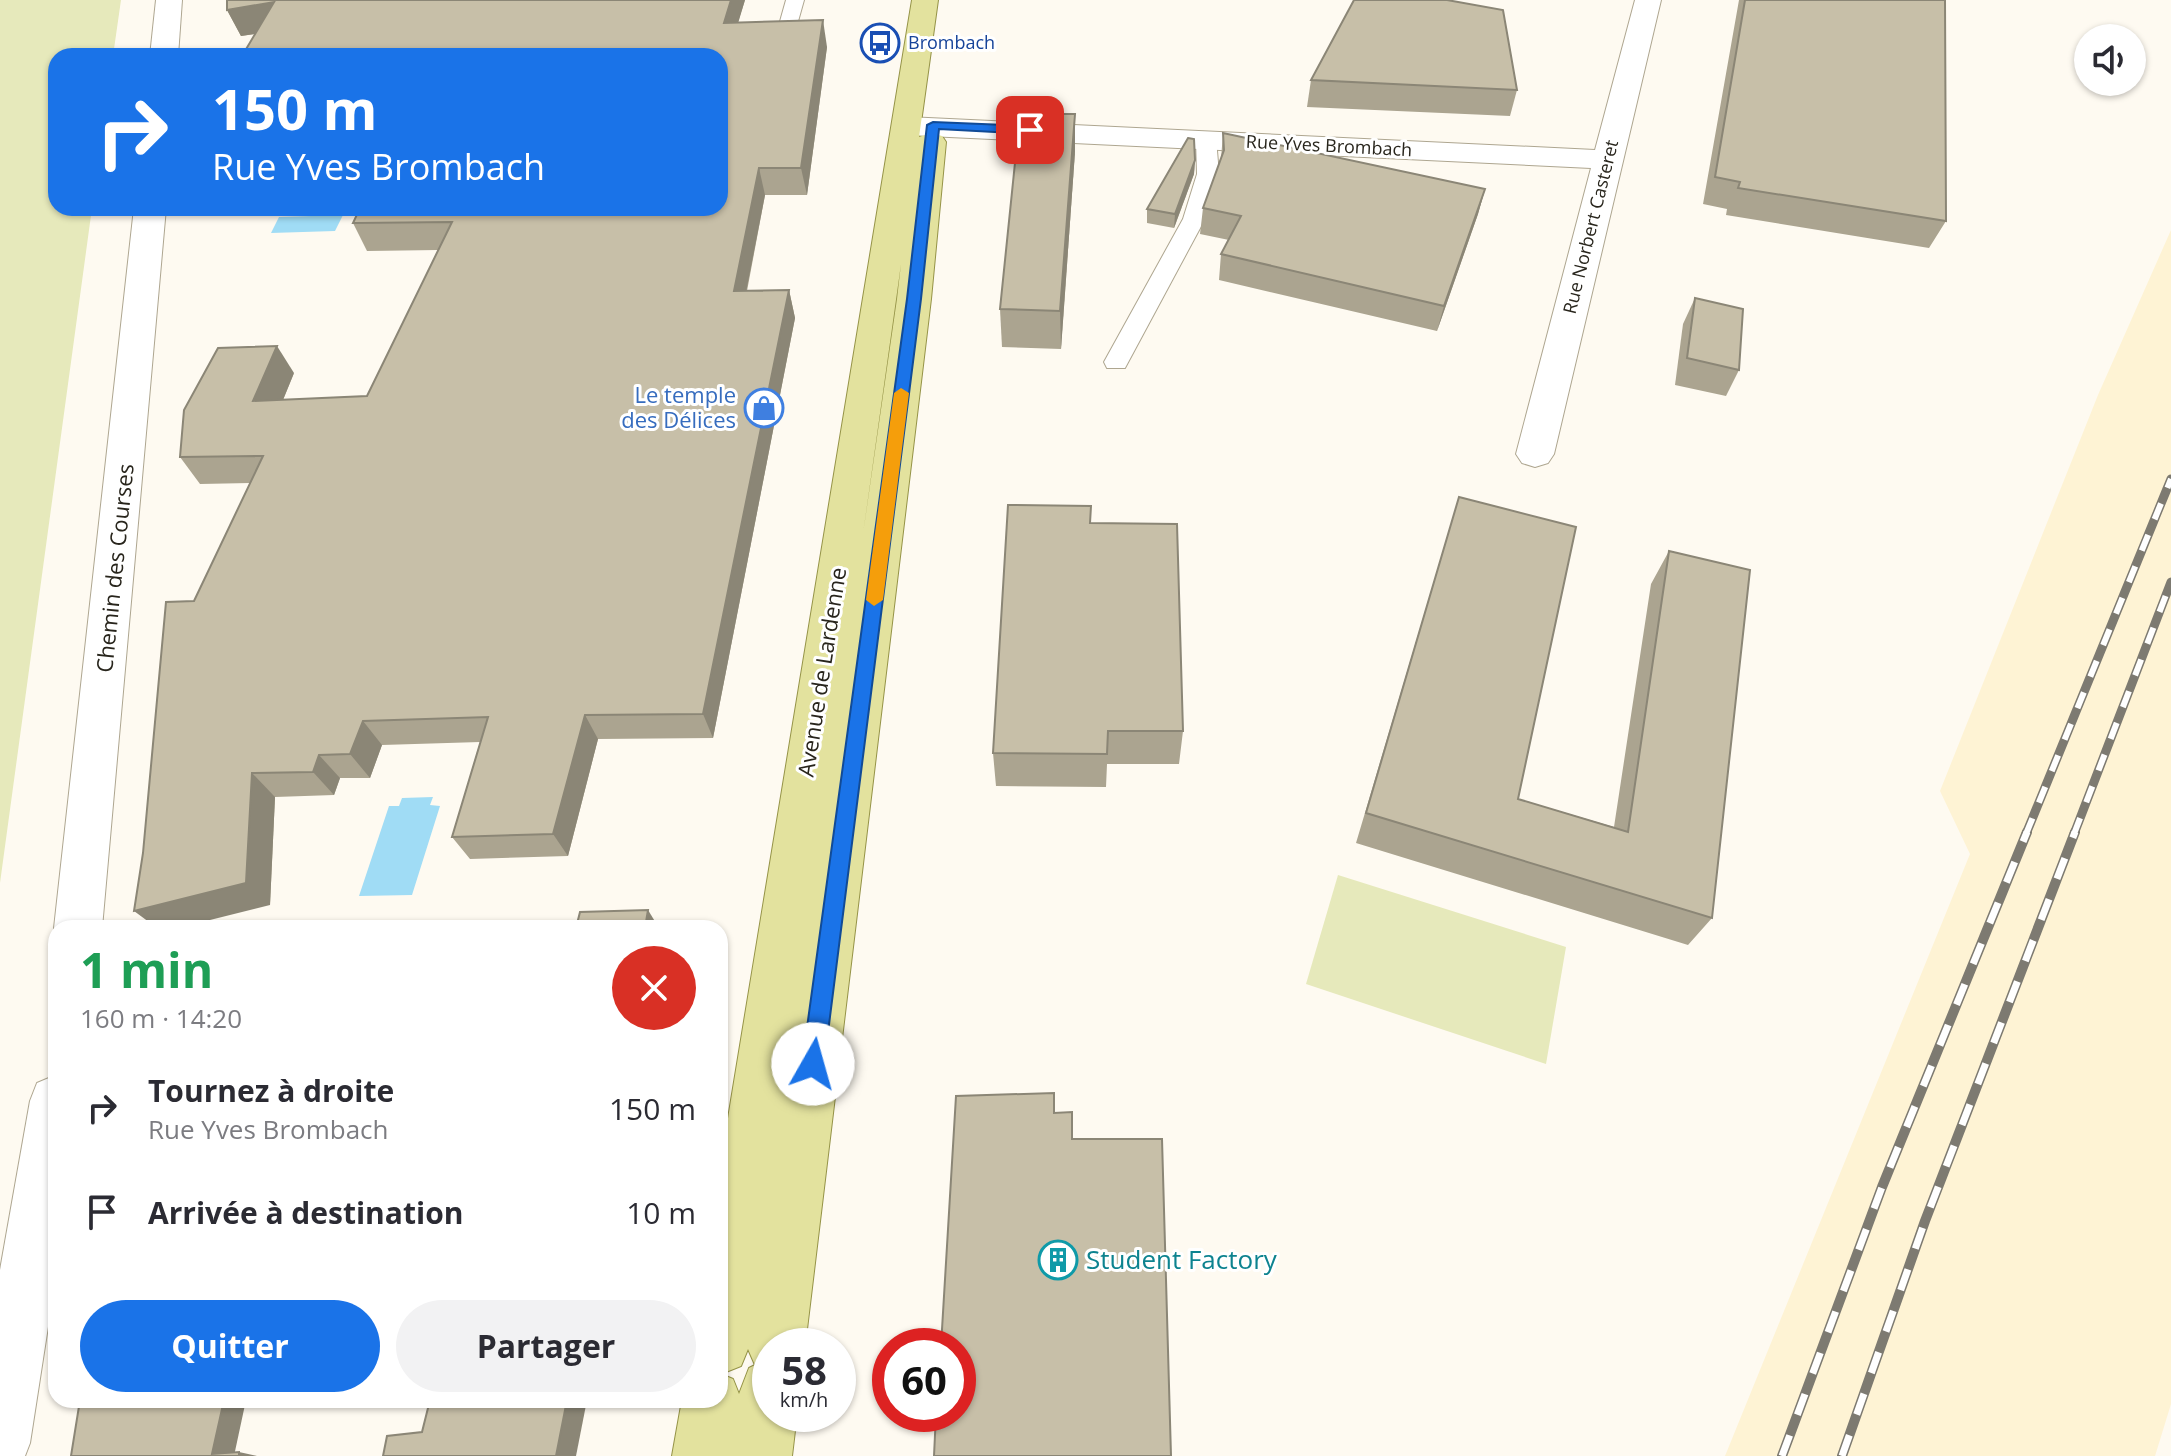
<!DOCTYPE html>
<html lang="fr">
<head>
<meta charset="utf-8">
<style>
  :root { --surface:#fff; --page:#f2f2f3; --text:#2b2b33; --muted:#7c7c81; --accent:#1a73e8 }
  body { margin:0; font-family:"Open Sans",sans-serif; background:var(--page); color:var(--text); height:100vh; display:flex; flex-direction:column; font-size:30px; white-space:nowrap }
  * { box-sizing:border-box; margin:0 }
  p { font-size:26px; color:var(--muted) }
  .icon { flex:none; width:44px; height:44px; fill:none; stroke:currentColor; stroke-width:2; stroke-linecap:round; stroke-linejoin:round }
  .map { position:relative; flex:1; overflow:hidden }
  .sheet { position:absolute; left:48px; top:920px; width:680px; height:488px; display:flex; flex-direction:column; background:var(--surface); border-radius:24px; box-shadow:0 2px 6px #0004 }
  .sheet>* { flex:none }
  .top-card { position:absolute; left:48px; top:48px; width:680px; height:168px; border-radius:24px; box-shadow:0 2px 6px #0004; background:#1a73e8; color:#fff; overflow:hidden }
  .tools { position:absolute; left:2074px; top:24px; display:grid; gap:16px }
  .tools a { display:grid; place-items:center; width:72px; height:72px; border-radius:50%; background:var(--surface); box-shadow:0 2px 6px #0004; font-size:40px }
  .speed { position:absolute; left:752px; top:1328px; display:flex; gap:16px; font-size:40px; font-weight:700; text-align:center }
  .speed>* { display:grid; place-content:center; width:104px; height:104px; border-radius:50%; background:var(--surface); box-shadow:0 2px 6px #0004; line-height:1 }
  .speed small { font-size:20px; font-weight:400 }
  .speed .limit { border:12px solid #d22; background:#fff; color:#111 }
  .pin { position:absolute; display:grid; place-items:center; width:68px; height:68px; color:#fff; margin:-34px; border-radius:16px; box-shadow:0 4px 12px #0006 }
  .me { position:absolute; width:88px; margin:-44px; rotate:7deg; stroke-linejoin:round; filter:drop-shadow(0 0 6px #0008) }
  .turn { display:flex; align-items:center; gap:28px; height:168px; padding:0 32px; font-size:36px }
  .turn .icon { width:104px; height:104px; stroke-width:2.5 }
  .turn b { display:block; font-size:56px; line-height:68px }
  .round { display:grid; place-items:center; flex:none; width:84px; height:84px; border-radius:42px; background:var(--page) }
  .head { display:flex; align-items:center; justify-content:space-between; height:136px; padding:0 32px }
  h1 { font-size:48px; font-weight:700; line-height:60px; color:#1e9e55 }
  .action { display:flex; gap:16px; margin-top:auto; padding:16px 32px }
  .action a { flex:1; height:92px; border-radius:48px; background:var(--accent); color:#fff; font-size:32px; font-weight:700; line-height:92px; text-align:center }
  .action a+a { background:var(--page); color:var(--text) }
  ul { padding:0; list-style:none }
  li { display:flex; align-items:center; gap:24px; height:104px; padding:0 32px }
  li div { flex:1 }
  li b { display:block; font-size:30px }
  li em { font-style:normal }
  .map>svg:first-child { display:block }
</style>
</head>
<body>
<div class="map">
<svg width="2171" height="1456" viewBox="0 0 2171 1456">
  <rect width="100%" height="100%" fill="#fefaf1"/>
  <!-- built -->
  <path fill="#fef3d4" d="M2171,230V1404L2155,1456H1725L1970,854L1940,791L2098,395Z"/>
  <!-- green -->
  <g fill="#e6e9bb">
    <path d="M0,0H121L113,56H56V208H92L0,883Z"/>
    <path d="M1338,875L1566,947L1546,1064L1306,984Z"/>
  </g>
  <!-- water -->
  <g fill="#a0dcf5">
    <path d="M343,215L335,231L271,233L279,217Z"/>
    <path d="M433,797L430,805L440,806L412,895L359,896L389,806H399L402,798Z"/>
  </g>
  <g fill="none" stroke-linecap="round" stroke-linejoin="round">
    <!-- lane casing -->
    <g stroke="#aea690" stroke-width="2">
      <g id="lane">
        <path d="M786,0H804L797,25L788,31L779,25Z"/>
        <path d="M1206,133L1216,139L1219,174L1205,219L1125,368H1107L1104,362L1183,219L1197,174L1196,139Z"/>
      </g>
    </g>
    <!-- street casing -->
    <g stroke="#aea690" stroke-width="2">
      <g id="street">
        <path d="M156,0H182L178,56H150Z"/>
        <path d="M1635,0H1661L1554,454L1548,463L1535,467L1522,463L1516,454L1591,168L907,135L896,132L892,126L896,120L907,117L1595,150Z"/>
        <path d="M134,208H166L102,928H56V933L54,928Z"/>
        <path d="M56,1075V1275L30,1443L25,1456H0V1270L30,1101L37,1083Z"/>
      </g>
    </g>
    <!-- primary casing -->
    <g stroke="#959347" stroke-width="2">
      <path id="primary" d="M912,0H938L919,137L931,133L942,136L946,142L931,299L805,1346H770V1414H797L792,1456H672L682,1400H720V1167ZM901,264L897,299L863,534ZM748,1349L755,1365L749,1368L739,1394L733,1379L721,1374L741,1366Z"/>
    </g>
    <!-- lane -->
    <use href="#lane" fill="#fff" fill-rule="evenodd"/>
    <!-- street -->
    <use href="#street" fill="#fff" fill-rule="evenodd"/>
    <!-- primary -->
    <use href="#primary" fill="#e3e29e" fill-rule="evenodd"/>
    <!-- rail-far1 casing -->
    <g stroke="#7d7a71" stroke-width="9">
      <g id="rail-far1">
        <path d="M2026,834L2171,479"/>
        <path d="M2074,834L2171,582"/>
      </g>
    </g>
    <!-- rail casing -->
    <g stroke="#7d7a71" stroke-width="10">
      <g id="rail">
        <path d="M1782,1456L1882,1187L2027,832"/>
        <path d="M1842,1456L1925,1221L2075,832"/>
      </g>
    </g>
    <!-- rail-far1 -->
    <use href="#rail-far1" stroke="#fff" stroke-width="6" stroke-dasharray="17" stroke-linecap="butt"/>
    <!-- rail -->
    <use href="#rail" stroke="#fff" stroke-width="7" stroke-dasharray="22" stroke-linecap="butt"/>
  </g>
  <!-- wall -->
  <g fill="#aba490">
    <path d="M227,0H745L738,22L827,47L807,195H765L747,291L789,290L795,318L713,738L598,739L568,856L470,859L452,837L480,742L382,745L370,778H340L334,795L275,797L270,905L194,601L250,483L200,484L180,457L294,373L283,400L367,396L438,250L367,251L353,223L720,208L255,34L241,36L227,10Z"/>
    <path d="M1739,0H1945L1946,221L1929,248L1726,215L1727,209L1703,204Z"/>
    <path d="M1311,80L1517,90L1510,116L1307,107Z"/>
    <path d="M1223,133L1485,189L1478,214L1437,331L1219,280L1221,254L1229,240L1200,234L1203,208L1221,159Z"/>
    <path d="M1075,152L1061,349L1002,347L1000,309Z"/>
    <path d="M1195,160L1194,174L1174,228L1147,223V209Z"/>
    <path d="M1695,298L1739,370L1726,396L1675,385L1683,324Z"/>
    <path d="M1459,497L1518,799L1614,827L1651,584L1669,551L1712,918L1688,945L1356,843Z"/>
    <path d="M1091,523L1183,731L1179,764H1107L1106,787L996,786L993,753Z"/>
  </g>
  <!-- shaded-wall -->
  <g fill="#8b8676">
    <path d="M731,0H745L730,50L724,23Z"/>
    <path d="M274,2L287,29L241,36L227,10Z"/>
    <path d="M823,20L827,47L807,195L801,168Z"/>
    <path d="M1075,114V152L1061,349L1060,311Z"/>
    <path d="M1195,160L1194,174L1174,228L1175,214Z"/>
    <path d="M759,168L765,195L741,318L734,291Z"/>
    <path d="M1485,189L1478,214L1437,331L1444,306Z"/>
    <path d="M789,290L795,318L713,738L703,714Z"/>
    <path d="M277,346L294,373L271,429L253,401Z"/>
    <path d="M585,715L598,739L568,856L553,834Z"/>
    <path d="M363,721L382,745L370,778L350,754Z"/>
    <path d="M319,755L340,778L334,795L313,772Z"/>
    <path d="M252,773L275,797L270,905L178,928H157L134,911Z"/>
    <path d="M648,910L659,928H645Z"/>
    <path d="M224,1400H246L234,1456L212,1454Z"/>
    <path d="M567,1400H587L576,1456H556Z"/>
    <path d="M239,1452L257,1456H239Z"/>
  </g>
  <!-- building -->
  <g fill="#c7bfa8" stroke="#8b8676" stroke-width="2">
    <path d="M227,0H731L724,23L823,20L801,168H759L734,291L789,290L703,714L585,715L553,834L452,837L488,717L363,721L350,754L319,755L313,772L252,773L246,883L134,911L143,853L166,602L194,601L263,456L180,457L184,410L218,348L277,346L253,401L367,396L452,222L353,223L360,208H720V56H242L274,2L227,10Z"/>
    <path d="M1354,0H1447L1503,10L1517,90L1311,80Z"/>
    <path d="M1745,0H1945L1946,221L1738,188L1740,182L1715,177Z"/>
    <path d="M1020,114H1075L1060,311L1000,309Z"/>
    <path d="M1223,133L1485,189L1444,306L1221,254L1241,216L1203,208L1224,150Z"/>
    <path d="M1188,138L1194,139L1195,160L1175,214L1147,209Z"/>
    <path d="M1695,298L1743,309L1739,370L1687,358Z"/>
    <path d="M1459,497L1576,527L1518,799L1628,832L1669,551L1750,570L1712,918L1366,813Z"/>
    <path d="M1008,505L1091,506L1090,523L1177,524L1183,731H1108L1107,754L993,753Z"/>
    <path d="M648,910L645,928H576L580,912Z"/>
    <path d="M1054,1093V1113L1072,1112V1139H1162L1171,1456H934L936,1414H958V1346H941L956,1096Z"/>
    <path d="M80,1400H224L212,1454L239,1452V1456H71Z"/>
    <path d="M430,1400H567L556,1456H383L387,1436L422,1432Z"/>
  </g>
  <!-- route -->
  <path fill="#1a73e8" stroke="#114b97" stroke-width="2" d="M933,122L1030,126L1036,130L1030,134L939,129L921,299L824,1064L821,1071L813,1074L805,1071L802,1064L907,299L927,125Z"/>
  <!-- slow -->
  <path fill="#f59e0b" d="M901,388L909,393L883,600L874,606L866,600L894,393Z"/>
  <!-- icons -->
  <defs>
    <g id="bus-ring" transform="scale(2)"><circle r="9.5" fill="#fff" stroke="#1a4fb4" stroke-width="1.5"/><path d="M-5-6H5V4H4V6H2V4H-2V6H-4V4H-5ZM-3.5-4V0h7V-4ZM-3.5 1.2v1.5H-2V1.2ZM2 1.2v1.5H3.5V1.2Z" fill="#1a4fb4"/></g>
    <g id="shop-ring" transform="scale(2)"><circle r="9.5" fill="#fff" stroke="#3f7fe0" stroke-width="1.5"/><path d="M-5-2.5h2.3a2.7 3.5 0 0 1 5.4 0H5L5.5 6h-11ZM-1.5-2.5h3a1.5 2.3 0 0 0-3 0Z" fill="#3f7fe0"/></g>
    <g id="building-ring" transform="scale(2)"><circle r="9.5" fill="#fff" stroke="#0f9aa8" stroke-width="1.5"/><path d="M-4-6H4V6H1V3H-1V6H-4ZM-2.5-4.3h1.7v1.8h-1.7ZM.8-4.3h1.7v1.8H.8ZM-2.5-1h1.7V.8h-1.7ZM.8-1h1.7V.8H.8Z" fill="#0f9aa8"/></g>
  </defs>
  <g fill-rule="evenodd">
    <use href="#bus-ring" x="880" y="43"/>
    <use href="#shop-ring" x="764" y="408"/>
    <use href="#building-ring" x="1058" y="1260"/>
  </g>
  <g text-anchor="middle" stroke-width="6" stroke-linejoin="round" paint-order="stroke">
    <!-- far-transit labels -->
    <g font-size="18" fill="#164399" stroke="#fff" text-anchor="start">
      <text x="908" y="49">Brombach</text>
    </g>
    <!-- far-street labels -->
    <g font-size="18" fill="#28251c" stroke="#fff">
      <text transform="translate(1329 146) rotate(3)" y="6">Rue Yves Brombach</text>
      <text transform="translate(1591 227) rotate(-76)" y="6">Rue Norbert Casteret</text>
    </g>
    <!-- shop labels -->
    <g font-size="22" fill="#366cbe" stroke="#fff" text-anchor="end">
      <text x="736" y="403">Le temple<tspan x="736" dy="25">des Délices</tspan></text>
    </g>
    <!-- street labels -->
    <g font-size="22" fill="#28251c" stroke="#fff">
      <text transform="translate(115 568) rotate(-84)" y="8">Chemin des Courses</text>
      <text transform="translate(822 672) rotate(-81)" y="8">Avenue de Lardenne</text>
    </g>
    <!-- near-culture labels -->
    <g font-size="26" fill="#0d838f" stroke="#fff" text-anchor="start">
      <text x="1086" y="1269">Student Factory</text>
    </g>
  </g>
</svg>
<div class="tools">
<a><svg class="icon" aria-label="sound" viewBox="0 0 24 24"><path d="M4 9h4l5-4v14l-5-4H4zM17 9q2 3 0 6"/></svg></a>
</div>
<div class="speed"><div>58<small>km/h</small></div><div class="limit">60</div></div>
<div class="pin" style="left:1030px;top:130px;background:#d93025"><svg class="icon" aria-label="arrive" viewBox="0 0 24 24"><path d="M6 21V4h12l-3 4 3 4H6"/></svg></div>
<svg class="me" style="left:813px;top:1064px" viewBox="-20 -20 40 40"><circle r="19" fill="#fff"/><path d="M0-13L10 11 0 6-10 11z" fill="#1a73e8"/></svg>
<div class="top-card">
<div class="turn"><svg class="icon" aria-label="right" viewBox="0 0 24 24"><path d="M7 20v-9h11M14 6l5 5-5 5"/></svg><div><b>150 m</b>Rue Yves Brombach</div></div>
</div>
<section class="sheet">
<div class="head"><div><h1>1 min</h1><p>160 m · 14:20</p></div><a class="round" style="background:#d93025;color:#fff"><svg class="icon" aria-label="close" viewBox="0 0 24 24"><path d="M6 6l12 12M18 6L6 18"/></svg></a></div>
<ul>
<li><svg class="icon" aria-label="right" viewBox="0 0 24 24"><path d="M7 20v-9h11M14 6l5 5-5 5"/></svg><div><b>Tournez à droite</b><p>Rue Yves Brombach</p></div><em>150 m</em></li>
<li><svg class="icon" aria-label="arrive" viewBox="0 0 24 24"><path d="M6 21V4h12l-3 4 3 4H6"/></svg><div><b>Arrivée à destination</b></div><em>10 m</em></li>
</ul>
<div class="action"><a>Quitter</a><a>Partager</a></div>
</section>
</div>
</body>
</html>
